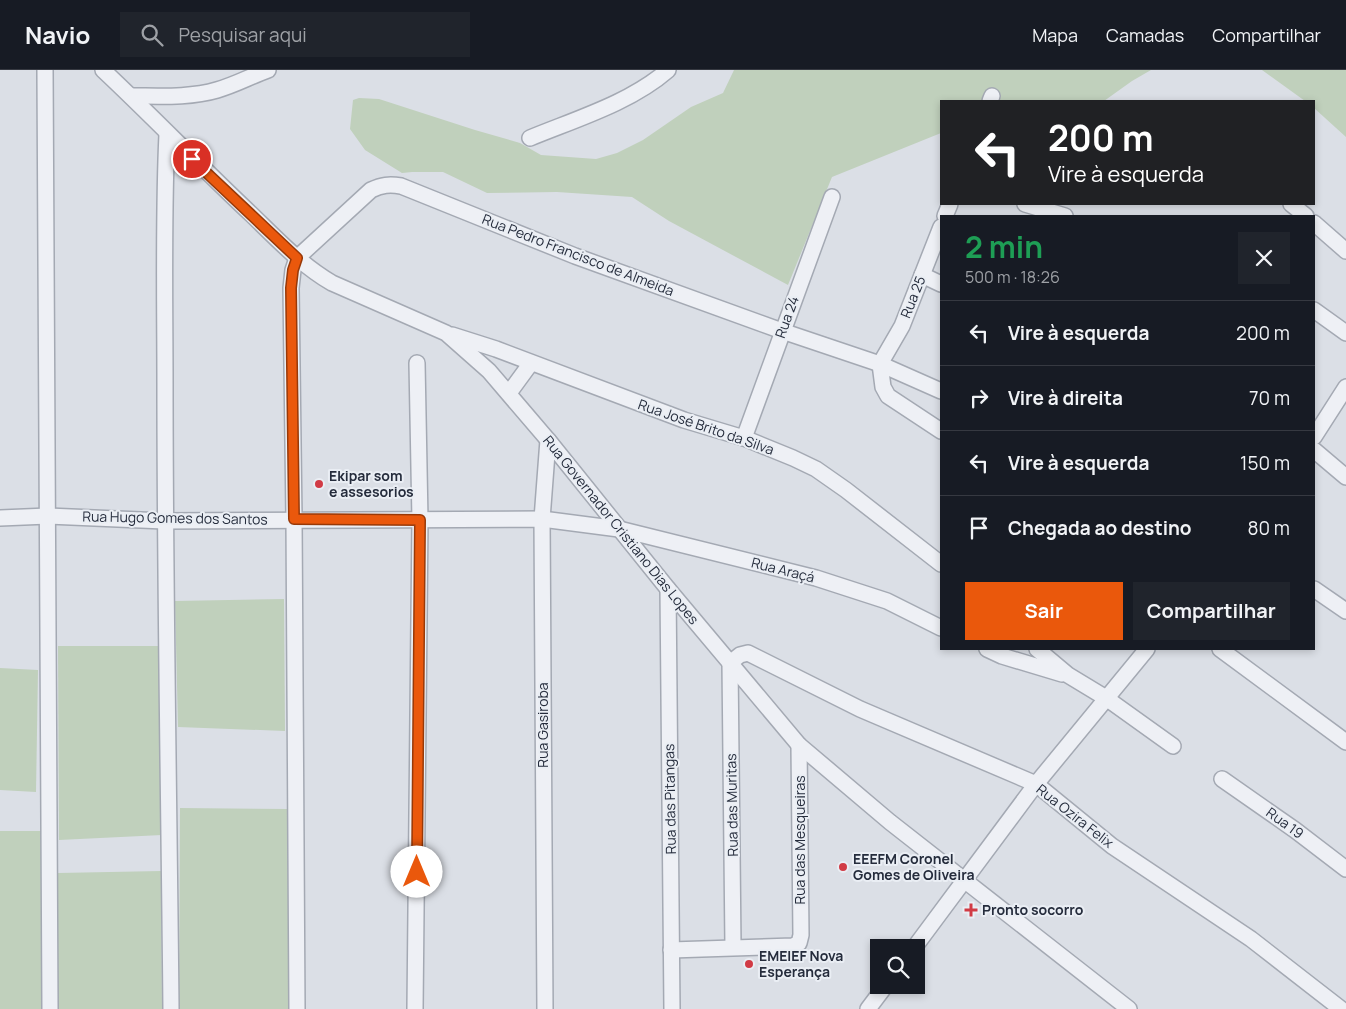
<!DOCTYPE html>
<html lang="pt">
<head>
<meta charset="utf-8">
<style>
  :root { --surface:#171b24; --page:#20242c; --text:#f1f3f6; --muted:#9ea1a6; --line:#363941; --accent:#ea580c }
  body { margin:0; font-family:Manrope,sans-serif; background:var(--page); color:var(--text); height:100vh; display:flex; flex-direction:column; font-size:19px; white-space:nowrap }
  * { box-sizing:border-box; margin:0 }
  p { font-size:16px; color:var(--muted) }
  .icon { flex:none; width:28px; height:28px; fill:none; stroke:currentColor; stroke-width:2; stroke-linecap:round; stroke-linejoin:round }
  .map { position:relative; flex:1; overflow:hidden }
  .panel { position:absolute; left:940px; top:145px; width:375px; height:435px; display:flex; flex-direction:column; background:var(--surface); border-radius:0px; box-shadow:0 2px 8px #0003 }
  .panel>* { flex:none }
  .banner { position:absolute; left:940px; top:30px; width:375px; height:105px; border-radius:0px; box-shadow:0 2px 8px #0003; background:#202124; color:#fff; overflow:hidden }
  .fabs { position:absolute; left:870px; top:869px; display:grid; gap:10px }
  .fabs a { display:grid; place-items:center; width:55px; height:55px; border-radius:0px; background:var(--surface); box-shadow:0 2px 8px #0003; font-size:25px }
  .pin { position:absolute; display:grid; place-items:center; width:42px; height:42px; color:#fff; margin:-21px; border:2px solid #fff; border-radius:50%; box-shadow:0 1px 5px #0007 }
  .me { position:absolute; width:55px; margin:-28px; rotate:0deg; stroke-linejoin:round; filter:drop-shadow(0 0 4px #0008) }
  .turn { display:flex; align-items:center; gap:18px; height:105px; padding:0 25px; font-size:22px }
  .turn .icon { width:65px; height:65px; stroke-width:2.5 }
  .turn b { display:block; font-size:35px; line-height:42px }
  .round { display:grid; place-items:center; flex:none; width:52px; height:52px; border-radius:0px; background:var(--page) }
  .overview { display:flex; align-items:center; justify-content:space-between; height:85px; padding:0 25px }
  h1 { font-size:30px; font-weight:700; line-height:38px; color:#1e9e55 }
  .action { display:flex; gap:10px; margin-top:auto; padding:10px 25px }
  .action a { flex:1; height:58px; border-radius:0px; background:var(--accent); color:#fff; font-size:20px; font-weight:700; line-height:58px; text-align:center }
  .action a+a { background:var(--page); color:var(--text) }
  ul { padding:0; list-style:none }
  li { display:flex; align-items:center; gap:15px; height:65px; padding:0 25px; border-top:1px solid var(--line) }
  li div { flex:1 }
  li b { display:block; font-size:19px }
  li em { font-style:normal }
  header { display:flex; align-items:center; gap:30px; box-sizing:border-box; height:70px; padding:0 25px; background:var(--surface); border-bottom:1px solid var(--line) }
  header strong { font-size:24px }
  nav { display:flex; gap:28px; margin-inline-start:auto; font-size:18px }
  .search { width:350px; height:45px; background:var(--page); display:flex; align-items:center; gap:12px; box-sizing:border-box; padding:0 18px; border-radius:0px; color:var(--muted); font-size:19px }
  .map>svg:first-child { display:block }
</style>
</head>
<body>
<header>
<strong>Navio</strong>
<div class="search"><svg class="icon" aria-label="search" viewBox="0 0 24 24"><circle cx="10" cy="10" r="6"/><path d="M15 15l6 6"/></svg>Pesquisar aqui</div>
<nav><a>Mapa</a><a>Camadas</a><a>Compartilhar</a></nav>
</header>
<div class="map">
<svg width="1346" height="939" viewBox="0 0 1346 939">
  <rect width="100%" height="100%" fill="#dbdfe6"/>
  <!-- green -->
  <g fill="#c0d0bc">
    <path d="M734,0H1151L1132,11L1104,31H941V63L832,107L788,215L669,151L632,127L557,122L487,123L443,102H412L402,103L365,80L350,59L353,30L359,28L379,29L475,60L520,73L541,85L596,89L617,83L643,70L691,37L723,23Z"/>
    <path d="M1262,0H1346V67L1314,38V31H1305Z"/>
    <path d="M284,529L285,661L178,657L175,531Z"/>
    <path d="M58,576H159L162,765L59,770Z"/>
    <path d="M0,598L38,600L36,722L0,720Z"/>
    <path d="M180,738L288,739L290,939H179Z"/>
    <rect x="0" y="761" width="41" height="178"/>
    <path d="M161,801L162,939H57L58,803Z"/>
  </g>
  <g fill="none" stroke-linecap="round" stroke-linejoin="round">
    <!-- minor casing -->
    <g stroke="#a4a9b3" stroke-width="18">
      <g id="minor">
        <path d="M45,0L50,939"/>
        <path d="M103,0C153,47 201,97 251,144C277,169 301,195 332,213L446,263L489,301L548,370L668,519L799,675L890,752L1129,939"/>
        <path d="M131,26C159,26 190,28 217,20C235,15 251,6 268,0"/>
        <path d="M990,31L992,26"/>
        <path d="M167,64C163,148 165,231 165,315C165,523 169,731 171,939"/>
        <path d="M530,68C576,49 630,33 668,0"/>
        <path d="M1025,134L1065,146"/>
        <path d="M1291,134L1306,146"/>
        <path d="M945,146L950,134"/>
        <path d="M1314,153L1346,181"/>
        <path d="M922,205L941,214"/>
        <path d="M1314,240L1346,263"/>
        <path d="M452,265L496,279L684,350L744,368L793,388L816,399L846,420L941,494"/>
        <path d="M880,294L902,256L941,157"/>
        <path d="M880,294L883,317L888,326L941,361"/>
        <path d="M509,323L531,293"/>
        <path d="M1314,367L1346,317"/>
        <path d="M744,368L832,127"/>
        <path d="M1314,380L1346,407"/>
        <path d="M0,448L48,446L164,451L542,449L619,459L816,508L887,531L941,558"/>
        <path d="M668,519L672,939"/>
        <path d="M1314,519L1346,541"/>
        <path d="M987,579L1002,586L1062,604"/>
        <path d="M1037,579L1068,605L1106,628L1173,676"/>
        <path d="M1220,579L1346,672"/>
        <path d="M1222,709L1295,760L1346,799"/>
        <path d="M733,877L730,593L740,585L748,583L860,639L1036,714L1112,776L1251,869L1341,939"/>
        <path d="M914,878L1036,714L1147,579"/>
        <path d="M671,880L793,876L799,873L801,865L799,675"/>
        <path d="M297,939L294,449L291,218L293,200L297,188L371,120C382,115 389,114 401,116L575,186L782,261L880,294L941,321"/>
        <path d="M415,939L420,450L417,293"/>
        <path d="M545,939L542,449L548,370"/>
        <path d="M868,939L886,915"/>
      </g>
    </g>
    <!-- minor -->
    <use href="#minor" stroke="#eef0f5" stroke-width="15"/>
  </g>
  <g fill="none" stroke-linecap="round" stroke-linejoin="round">
    <!-- route casing -->
    <g stroke="#983908" stroke-width="12">
      <path id="route" d="M192,89L297,188L293,200L291,218L294,449L420,450L417,802"/>
    </g>
    <!-- route -->
    <use href="#route" stroke="#ea580c" stroke-width="9"/>
  </g>
  <!-- markers -->
  <g fill="#d13b45" stroke="#eaeef4" stroke-width="2">
    <circle cx="319" cy="414" r="5"/>
    <circle cx="843" cy="797" r="5"/>
    <path d="M968.5 832.5h5v5h5v5h-5v5h-5v-5h-5v-5h5z"/>
    <circle cx="749" cy="894" r="5"/>
  </g>
  <g text-anchor="middle" stroke-width="4" stroke-linejoin="round" paint-order="stroke">
    <!-- street labels -->
    <g font-size="14" fill="#252c3c" stroke="#eaeef4">
      <text transform="translate(578 185) rotate(21)" y="5">Rua Pedro Francisco de Almeida</text>
      <text transform="translate(913 227) rotate(-68)" y="5">Rua 25</text>
      <text transform="translate(787 247) rotate(-70)" y="5">Rua 24</text>
      <text transform="translate(706 357) rotate(19)" y="5">Rua José Brito da Silva</text>
      <text transform="translate(175 448) rotate(1)" y="5">Rua Hugo Gomes dos Santos</text>
      <text transform="translate(621 460) rotate(51)" y="5">Rua Governador Cristiano Dias Lopes</text>
      <text transform="translate(783 500) rotate(14)" y="5">Rua Araçá</text>
      <text transform="translate(543 655) rotate(-90)" y="5">Rua Gasiroba</text>
      <text transform="translate(670 729) rotate(-91)" y="5">Rua das Pitangas</text>
      <text transform="translate(732 735) rotate(-91)" y="5">Rua das Muritas</text>
      <text transform="translate(1075 746) rotate(38)" y="5">Rua Ozira Felix</text>
      <text transform="translate(1285 753) rotate(36)" y="5">Rua 19</text>
      <text transform="translate(800 770) rotate(-90)" y="5">Rua das Mesqueiras</text>
    </g>
    <!-- poi labels -->
    <g font-size="14" font-weight="bold" fill="#252c3c" stroke="#eaeef4" text-anchor="start">
      <text x="329" y="411">Ekipar som<tspan x="329" dy="16">e assesorios</tspan></text>
      <text x="853" y="794">EEEFM Coronel<tspan x="853" dy="16">Gomes de Oliveira</tspan></text>
      <text x="982" y="845">Pronto socorro</text>
      <text x="759" y="891">EMEIEF Nova<tspan x="759" dy="16">Esperança</tspan></text>
    </g>
  </g>
</svg>
<div class="fabs">
<a><svg class="icon" aria-label="search" viewBox="0 0 24 24"><circle cx="10" cy="10" r="6"/><path d="M15 15l6 6"/></svg></a>
</div>
<div class="pin" style="left:192px;top:89px;background:#d93025"><svg class="icon" aria-label="arrive" viewBox="0 0 24 24"><path d="M6 21V4h12l-3 4 3 4H6"/></svg></div>
<svg class="me" style="left:417px;top:802px" viewBox="-20 -20 40 40"><circle r="19" fill="#fff"/><path d="M0-13L10 11 0 6-10 11z" fill="#ea580c"/></svg>
<div class="banner">
<div class="turn"><svg class="icon" aria-label="left" viewBox="0 0 24 24"><path d="M17 20v-9H6M10 6l-5 5 5 5"/></svg><div><b>200 m</b>Vire à esquerda</div></div>
</div>
<section class="panel">
<div class="overview"><div><h1>2 min</h1><p>500 m · 18:26</p></div><a class="round"><svg class="icon" aria-label="close" viewBox="0 0 24 24"><path d="M6 6l12 12M18 6L6 18"/></svg></a></div>
<ul>
<li><svg class="icon" aria-label="left" viewBox="0 0 24 24"><path d="M17 20v-9H6M10 6l-5 5 5 5"/></svg><div><b>Vire à esquerda</b></div><em>200 m</em></li>
<li><svg class="icon" aria-label="right" viewBox="0 0 24 24"><path d="M7 20v-9h11M14 6l5 5-5 5"/></svg><div><b>Vire à direita</b></div><em>70 m</em></li>
<li><svg class="icon" aria-label="left" viewBox="0 0 24 24"><path d="M17 20v-9H6M10 6l-5 5 5 5"/></svg><div><b>Vire à esquerda</b></div><em>150 m</em></li>
<li><svg class="icon" aria-label="arrive" viewBox="0 0 24 24"><path d="M6 21V4h12l-3 4 3 4H6"/></svg><div><b>Chegada ao destino</b></div><em>80 m</em></li>
</ul>
<div class="action"><a>Sair</a><a>Compartilhar</a></div>
</section>
</div>
</body>
</html>
